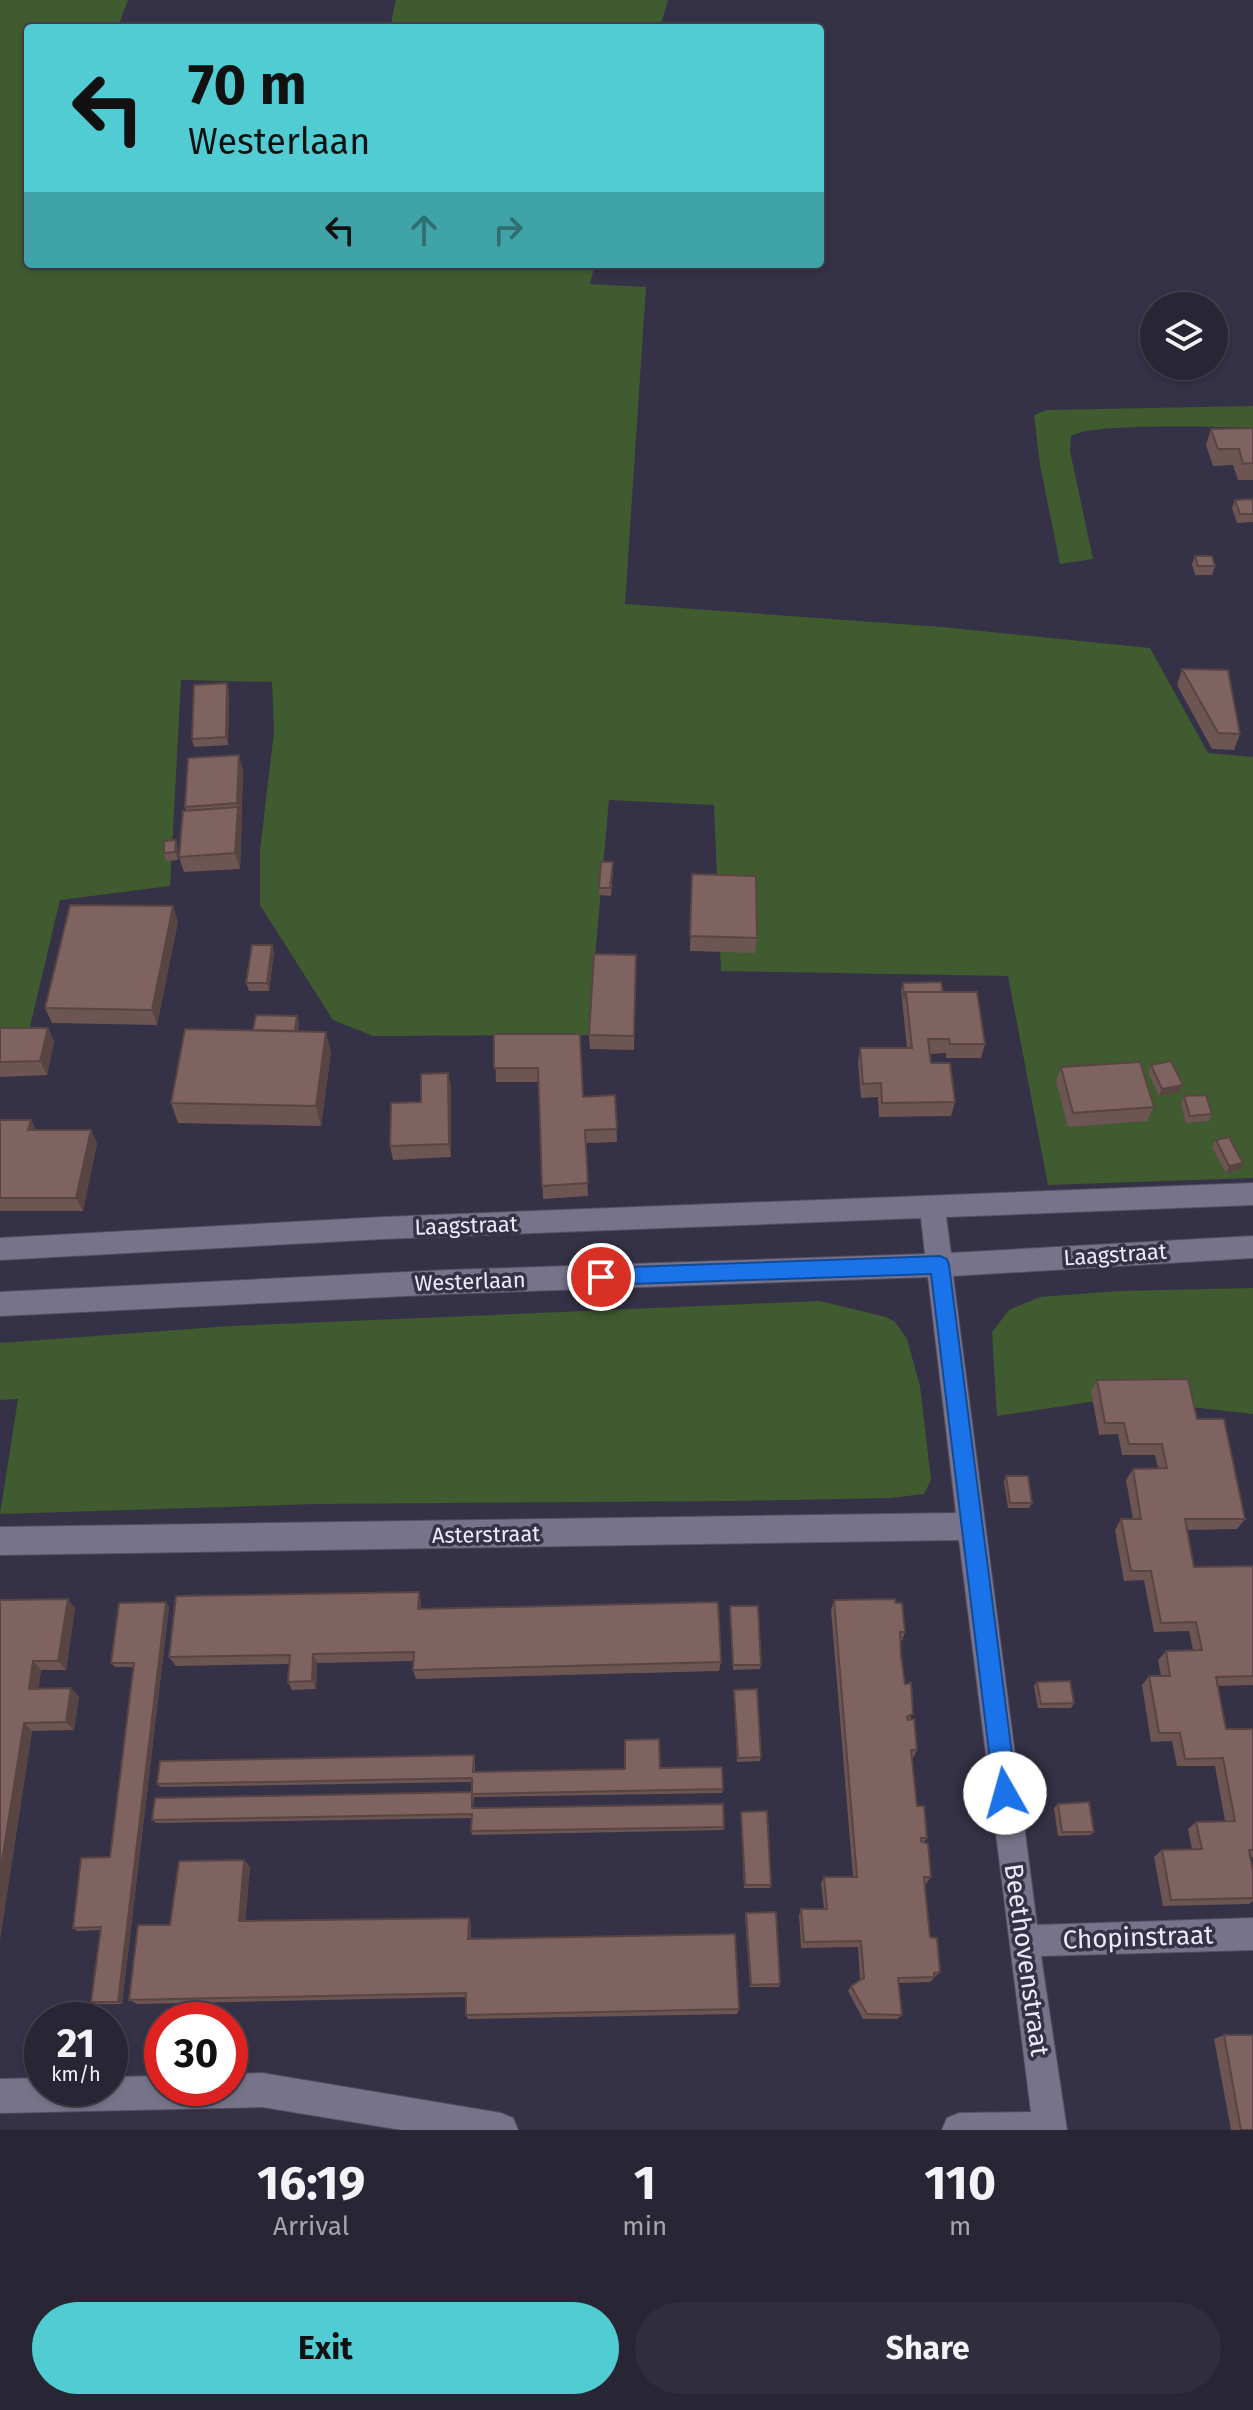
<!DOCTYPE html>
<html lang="en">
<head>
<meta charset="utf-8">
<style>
  :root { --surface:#282534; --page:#302d3c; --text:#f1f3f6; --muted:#a5a5ac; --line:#44424f; --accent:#51ccd2 }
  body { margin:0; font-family:"Fira Sans",sans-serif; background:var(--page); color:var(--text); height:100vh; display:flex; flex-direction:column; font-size:30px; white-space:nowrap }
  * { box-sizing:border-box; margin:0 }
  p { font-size:26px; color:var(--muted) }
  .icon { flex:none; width:44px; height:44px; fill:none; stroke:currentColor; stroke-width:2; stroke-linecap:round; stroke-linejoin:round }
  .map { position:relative; height:2130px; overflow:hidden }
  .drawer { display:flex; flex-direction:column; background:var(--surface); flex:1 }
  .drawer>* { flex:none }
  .top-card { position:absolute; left:24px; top:24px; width:800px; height:244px; border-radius:8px; box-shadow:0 2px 6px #0004,0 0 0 2px var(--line); background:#51ccd2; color:#111; overflow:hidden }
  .controls { position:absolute; left:1140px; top:292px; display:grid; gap:16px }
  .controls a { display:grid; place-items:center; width:88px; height:88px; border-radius:50%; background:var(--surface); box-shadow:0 2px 6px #0004,0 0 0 2px var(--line); font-size:40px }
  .speed { position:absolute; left:24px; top:2002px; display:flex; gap:16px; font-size:40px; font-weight:700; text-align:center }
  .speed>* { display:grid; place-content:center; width:104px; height:104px; border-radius:50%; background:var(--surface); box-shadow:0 2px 6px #0004,0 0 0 2px var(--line); line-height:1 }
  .speed small { font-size:20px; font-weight:400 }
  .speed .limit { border:12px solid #d22; background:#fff; color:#111 }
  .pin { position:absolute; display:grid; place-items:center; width:68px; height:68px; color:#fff; margin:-34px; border:4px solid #fff; border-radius:50%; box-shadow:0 2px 8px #0007 }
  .me { position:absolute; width:88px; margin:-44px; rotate:353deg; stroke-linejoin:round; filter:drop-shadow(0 0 6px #0008) }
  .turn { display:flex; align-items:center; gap:28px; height:168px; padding:0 32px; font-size:36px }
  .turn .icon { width:104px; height:104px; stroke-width:2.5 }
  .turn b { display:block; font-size:56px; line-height:68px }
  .lanes { display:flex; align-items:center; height:76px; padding:0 32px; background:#0003; justify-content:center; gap:40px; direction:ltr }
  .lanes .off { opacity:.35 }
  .eta { display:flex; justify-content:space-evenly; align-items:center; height:136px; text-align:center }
  .eta b { font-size:48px; font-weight:700; line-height:56px }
  .action { display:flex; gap:16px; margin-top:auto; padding:16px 32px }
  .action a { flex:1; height:92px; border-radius:48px; background:var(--accent); color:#111; font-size:32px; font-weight:700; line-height:92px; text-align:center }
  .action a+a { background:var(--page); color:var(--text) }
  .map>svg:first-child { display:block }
</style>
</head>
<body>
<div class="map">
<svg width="1253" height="2130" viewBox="0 0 1253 2130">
  <rect width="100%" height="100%" fill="#353146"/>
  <!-- green -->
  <g fill="#405b2f">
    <path d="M0,0H128L119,24L238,28H28V264H595L590,284L646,287L625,604L942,627L1150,648L1208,753L1253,757V1178L1048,1185L1008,976L721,971L714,805L609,800L588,1035L373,1036L333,1020L260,905V850L274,732L272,682L181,680L170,886L60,900L28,1035L0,1034Z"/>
    <path d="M396,0H668L660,28H390Z"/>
    <path d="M1253,406V427C1219,428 1093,422 1071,436L1070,451L1093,559L1060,564L1040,465L1034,415L1047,410Z"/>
    <path d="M1253,1288V1414L1148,1402H1090L997,1416L992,1332L1009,1310L1040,1297L1118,1291Z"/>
    <path d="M820,1301L886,1317L895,1322L907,1339L920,1386L931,1480L924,1494L891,1498L734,1501L316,1504L0,1514L18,1399L0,1400V1343L230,1326Z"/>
  </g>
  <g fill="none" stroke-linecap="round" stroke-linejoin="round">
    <!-- minor casing -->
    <g stroke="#534f61" stroke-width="2">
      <g id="minor">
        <path d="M1253,1183V1205L946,1217L951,1253L1253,1236V1258L953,1276L1037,1925L1253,1918V1950L1041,1956L1067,2130H942L947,2118L959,2113L1031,2112L959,1540L0,1555V1527L956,1513L928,1277L447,1294L0,1316V1292L447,1270L925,1254L921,1218L383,1239L0,1260V1238L383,1217Z"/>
        <path d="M262,2073L501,2113L513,2118L518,2130H402L262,2107L0,2113V2079L42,2078V2088H110V2077L162,2076V2088H230V2074Z"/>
      </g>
    </g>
    <!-- minor -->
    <use href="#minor" fill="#77738a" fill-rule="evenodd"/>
  </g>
  <!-- wall -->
  <g fill="#6c5553">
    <path d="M1253,428V480H1238L1233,465L1213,466L1206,445L1211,429Z"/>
    <path d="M1253,499V522L1237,523L1232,508L1235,500Z"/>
    <path d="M1195,556L1215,566L1212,575H1195L1192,564Z"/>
    <path d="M1182,669L1240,734L1234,750L1212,749L1177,685Z"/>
    <path d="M229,691L228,745L194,747L192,739Z"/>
    <path d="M243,770L240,869L184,872L179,857L186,810L185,807Z"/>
    <path d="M178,848V860L166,861L164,853Z"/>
    <path d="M613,870L611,896L599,895V888Z"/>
    <path d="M692,874L757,938L755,953L690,951Z"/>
    <path d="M178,921L157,1025L52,1023L45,1008Z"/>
    <path d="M272,945L274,952L269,991H249L246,983Z"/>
    <path d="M636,955L634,1050L590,1049L589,1035Z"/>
    <path d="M903,983L943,992L985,1044L981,1058H946V1053L930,1054L931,1063L955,1102L951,1116L879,1117L878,1097L861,1098L858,1062L860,1048H907L901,990Z"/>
    <path d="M297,1016L299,1023L298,1031L331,1052L321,1126L178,1123L171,1103L253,1030Z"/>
    <path d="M0,1028H48L54,1042L47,1075L0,1077Z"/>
    <path d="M494,1034L583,1097L615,1095L617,1142L586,1143L588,1196L543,1199L538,1082H496Z"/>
    <path d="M1151,1065L1183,1085L1179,1092L1159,1096L1148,1072Z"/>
    <path d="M1061,1067L1154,1107L1147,1121L1068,1127L1056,1081Z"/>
    <path d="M448,1073L451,1087V1157L393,1160L390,1146L421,1102Z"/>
    <path d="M1184,1096L1212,1114L1209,1121L1186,1123L1181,1103Z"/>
    <path d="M0,1120H31L36,1130L97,1143L83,1211H0Z"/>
    <path d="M1216,1140L1239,1170L1226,1173L1212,1147Z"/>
    <path d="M1097,1380L1197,1419L1245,1519L1237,1529L1186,1530L1194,1567L1253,1566V1685L1217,1686L1226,1729H1253V1857H1250L1253,1871V1901L1249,1904L1163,1906L1154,1857L1162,1850L1192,1849L1188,1829L1196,1822L1225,1821L1215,1766H1177L1172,1741L1151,1742L1142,1685L1149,1676H1161L1158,1660L1166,1651L1193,1650L1189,1631L1154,1632L1144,1580L1124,1581L1115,1530L1121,1519H1133L1126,1480L1133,1469L1158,1468L1155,1455H1122L1118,1434L1099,1435L1091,1391Z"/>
    <path d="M1006,1476L1032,1503L1029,1508H1008L1004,1482Z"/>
    <path d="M0,1600L75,1608L66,1670H41L38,1689L71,1688L79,1697L74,1730L32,1731L0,1939Z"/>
    <path d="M834,1600L896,1603L905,1632L902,1641H900L905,1684L917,1750L913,1758H912L917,1806L927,1838L924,1843L931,1877L926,1884H925L930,1937L940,1972L930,1982L899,1983L902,2015L897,2019H863L848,1991L851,1986L860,1980L858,1947L801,1948L799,1915L801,1909H824L821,1883L824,1877H853L831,1610Z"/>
    <path d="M166,1602L169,1607L122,2004H96L91,2002L100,1930L77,1931L73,1928L110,1857L133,1667H115L111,1663Z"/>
    <path d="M421,1602V1609L721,1662L719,1671L416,1679L413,1670V1661L317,1663L316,1689L292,1690L288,1682L289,1664L176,1666L169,1657Z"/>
    <path d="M730,1606L761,1665L760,1669L733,1670Z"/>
    <path d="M1037,1682L1074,1703L1071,1708H1038L1034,1686Z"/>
    <path d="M734,1690L761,1757L760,1761L737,1762Z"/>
    <path d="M474,1755L475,1759V1772L660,1768L723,1789L722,1793L474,1797L473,1808L724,1827V1830L472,1835L471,1831L472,1818L156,1823L152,1820L472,1792V1782L160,1787L157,1784Z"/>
    <path d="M1058,1804L1094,1832L1090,1835L1058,1836L1054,1808Z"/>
    <path d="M741,1812L771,1885L770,1888H744Z"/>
    <path d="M244,1860L250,1867L245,1921L469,1918L471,1924V1939L739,2009L737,2014L468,2019L466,2015V1997L137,2004L129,2000Z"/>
    <path d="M746,1913L780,1984L779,1987H750L745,1916Z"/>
    <path d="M1224,2035L1253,2130H1231L1214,2039Z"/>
  </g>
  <!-- shaded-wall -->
  <g fill="#584543">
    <path d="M227,683L229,691L228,745L226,737Z"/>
    <path d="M239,755L243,770L241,819L237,803Z"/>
    <path d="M238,807L242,823L240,869L235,853Z"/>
    <path d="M176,840L178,848V860L175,852Z"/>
    <path d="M173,906L178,921L157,1025L152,1010Z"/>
    <path d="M272,945L274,952L269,991L267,983Z"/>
    <path d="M297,1016L299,1023L296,1039L295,1031Z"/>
    <path d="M48,1028L54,1042L47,1075L40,1061Z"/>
    <path d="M326,1032L331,1052L321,1126L316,1106Z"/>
    <path d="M448,1073L451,1087V1157L449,1144Z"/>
    <path d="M1183,1085L1179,1092L1159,1096L1162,1089Z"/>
    <path d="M31,1120L38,1134L28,1130Z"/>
    <path d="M91,1130L97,1143L83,1211L76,1198Z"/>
    <path d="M1243,1163L1239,1170L1226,1173L1229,1166Z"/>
    <path d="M419,1592L421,1602V1619L418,1609Z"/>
    <path d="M68,1599L75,1608L66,1670L58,1661Z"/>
    <path d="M166,1602L169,1607L122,2004L118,2002Z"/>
    <path d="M313,1654L317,1663L316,1689L312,1681Z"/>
    <path d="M33,1661L41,1670L37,1698L29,1689Z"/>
    <path d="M71,1688L79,1697L74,1730L66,1722Z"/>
    <path d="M24,1723L32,1731L0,1939V1873Z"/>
    <path d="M244,1860L250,1867L245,1927L239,1921Z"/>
    <path d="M469,1918L471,1924V1944L468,1939Z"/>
  </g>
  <!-- building -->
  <g fill="#7e6360" stroke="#584543" stroke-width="2">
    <path d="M1253,428V463L1243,464L1239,449H1218L1211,429Z"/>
    <path d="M1253,499V514H1240L1235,500Z"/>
    <path d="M1195,556H1212L1215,566H1198Z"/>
    <path d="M1182,669L1228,670L1240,734L1218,733Z"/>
    <path d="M227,683L226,737L192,739L194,685Z"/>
    <path d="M239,755L237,803L185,807L188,758Z"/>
    <path d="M238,807L235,853L179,857L183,811Z"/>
    <path d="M176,840L175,852L164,853V841Z"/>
    <path d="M601,862H613L610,888H599Z"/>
    <path d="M692,874L756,876L757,938L690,936Z"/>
    <path d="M70,905L173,906L152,1010L45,1008Z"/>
    <path d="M252,945H272L267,983H246Z"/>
    <path d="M594,954L636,955L634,1036L589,1035Z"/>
    <path d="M941,982L943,992H906L904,999L903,983Z"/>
    <path d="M906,992H977L985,1044H950L949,1039H928L931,1063H950L955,1102L882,1103L881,1083L863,1084L860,1048H912Z"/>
    <path d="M256,1015L297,1016L295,1031L253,1030Z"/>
    <path d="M0,1028H48L40,1061L0,1062Z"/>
    <path d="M185,1029L326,1032L316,1106L171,1103Z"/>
    <path d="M494,1034H580L583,1097L615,1095L617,1129L585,1130L588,1183L542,1186L538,1068H494Z"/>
    <path d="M1171,1061L1183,1085L1162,1089L1151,1065Z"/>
    <path d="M1140,1062L1154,1107L1073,1113L1061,1067Z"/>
    <path d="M448,1073L449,1144L390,1146L391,1103L421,1102V1074Z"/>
    <path d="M1206,1095L1212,1114L1190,1116L1184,1096Z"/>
    <path d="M0,1120H31L28,1130H91L76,1198H0Z"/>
    <path d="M1229,1137L1243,1163L1229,1166L1216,1140Z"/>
    <path d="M1188,1379L1197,1419H1224L1245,1519H1185L1194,1567L1253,1566V1676L1216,1677L1226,1729H1253V1850H1249L1253,1871V1898L1171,1900L1162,1850L1202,1849L1196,1822L1235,1821L1223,1758L1185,1759L1180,1733H1159L1149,1676H1170L1166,1651L1202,1650L1196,1622L1161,1623L1151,1571H1131L1121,1519H1141L1133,1469L1167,1468L1162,1444H1129L1124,1423H1105L1097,1380Z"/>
    <path d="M1006,1476H1028L1032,1503H1010Z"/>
    <path d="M419,1592L418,1609L718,1602L721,1662L413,1670L414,1652L313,1654L312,1681L288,1682L290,1655L169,1657L176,1596Z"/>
    <path d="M68,1599L58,1661H33L29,1689L71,1688L66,1722L24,1723L0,1873V1600Z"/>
    <path d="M895,1599L896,1603H902L905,1632H900L901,1656L905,1684L911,1683L913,1714L907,1717L908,1720L914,1719L917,1750H911L917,1806H924L927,1838H921V1841L928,1844L931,1877H924L930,1937L937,1938L940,1972L934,1973V1977L898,1978L902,2015L867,2014L851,1986L864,1978L861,1941L804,1942L801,1909H827L824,1877H857L834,1600Z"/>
    <path d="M166,1602L118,2002H91L101,1927L73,1928L81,1858L110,1857L134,1663H111L119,1603Z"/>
    <path d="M730,1606H758L761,1665H733Z"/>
    <path d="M1070,1681L1074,1703L1041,1704L1037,1682Z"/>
    <path d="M757,1689L761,1757L738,1758L734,1690Z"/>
    <path d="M659,1739L660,1768L722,1767L723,1789L472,1794V1808L723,1804L724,1827L471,1831L472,1814L152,1820L155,1798L472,1792V1778L157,1784L160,1761L474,1755L473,1772L625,1769V1740Z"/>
    <path d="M1089,1802L1094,1832H1062L1058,1804Z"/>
    <path d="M767,1811L771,1885H745L741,1812Z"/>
    <path d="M244,1860L239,1921L469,1918L468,1939L735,1934L739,2009L466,2015V1993L129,2000L138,1925H170L179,1861Z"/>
    <path d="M776,1912L780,1984L751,1985L746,1913Z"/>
    <path d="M1224,2035H1253V2130H1241Z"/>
  </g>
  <!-- route -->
  <path fill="#1a73e8" stroke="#114b97" stroke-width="2" d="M940,1256L947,1259L949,1265L1017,1793L1013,1801L1005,1804L997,1801L994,1793L931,1274L601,1285L594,1283L591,1277L594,1270L601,1268Z"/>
  <g text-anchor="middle" stroke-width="7" stroke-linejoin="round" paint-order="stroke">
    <!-- street labels -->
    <g font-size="22" fill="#eceaf7" stroke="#353146">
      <text transform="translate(466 1225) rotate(-2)" y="8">Laagstraat</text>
      <text transform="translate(1115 1254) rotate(-4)" y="8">Laagstraat</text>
      <text transform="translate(470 1281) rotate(-2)" y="8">Westerlaan</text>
      <text transform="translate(486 1534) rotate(-1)" y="8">Asterstraat</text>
    </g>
    <!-- near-street labels -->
    <g font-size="26" fill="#eceaf7" stroke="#353146">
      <text transform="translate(1138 1937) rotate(-2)" y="9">Chopinstraat</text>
      <text transform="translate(1027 1960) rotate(82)" y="9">Beethovenstraat</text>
    </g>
  </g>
</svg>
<div class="controls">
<a><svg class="icon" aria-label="layers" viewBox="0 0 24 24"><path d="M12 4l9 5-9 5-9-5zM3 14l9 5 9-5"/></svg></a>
</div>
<div class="speed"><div>21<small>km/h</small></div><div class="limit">30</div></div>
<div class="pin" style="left:601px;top:1277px;background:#d93025"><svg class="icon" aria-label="arrive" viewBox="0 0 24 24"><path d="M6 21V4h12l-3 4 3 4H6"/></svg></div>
<svg class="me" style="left:1005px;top:1793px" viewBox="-20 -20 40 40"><circle r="19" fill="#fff"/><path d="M0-13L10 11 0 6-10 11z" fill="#1a73e8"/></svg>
<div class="top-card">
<div class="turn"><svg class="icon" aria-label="left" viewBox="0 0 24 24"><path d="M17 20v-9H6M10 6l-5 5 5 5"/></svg><div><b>70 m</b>Westerlaan</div></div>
<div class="lanes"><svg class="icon" aria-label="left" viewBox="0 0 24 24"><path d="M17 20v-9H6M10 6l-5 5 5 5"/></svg><svg class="icon off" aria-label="ahead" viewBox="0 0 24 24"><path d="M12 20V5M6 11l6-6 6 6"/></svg><svg class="icon off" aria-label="right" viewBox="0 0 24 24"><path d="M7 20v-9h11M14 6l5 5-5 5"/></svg></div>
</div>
</div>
<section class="drawer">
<div class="eta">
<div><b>16:19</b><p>Arrival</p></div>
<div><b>1</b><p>min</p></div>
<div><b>110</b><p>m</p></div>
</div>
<div class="action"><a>Exit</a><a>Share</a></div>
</section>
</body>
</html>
